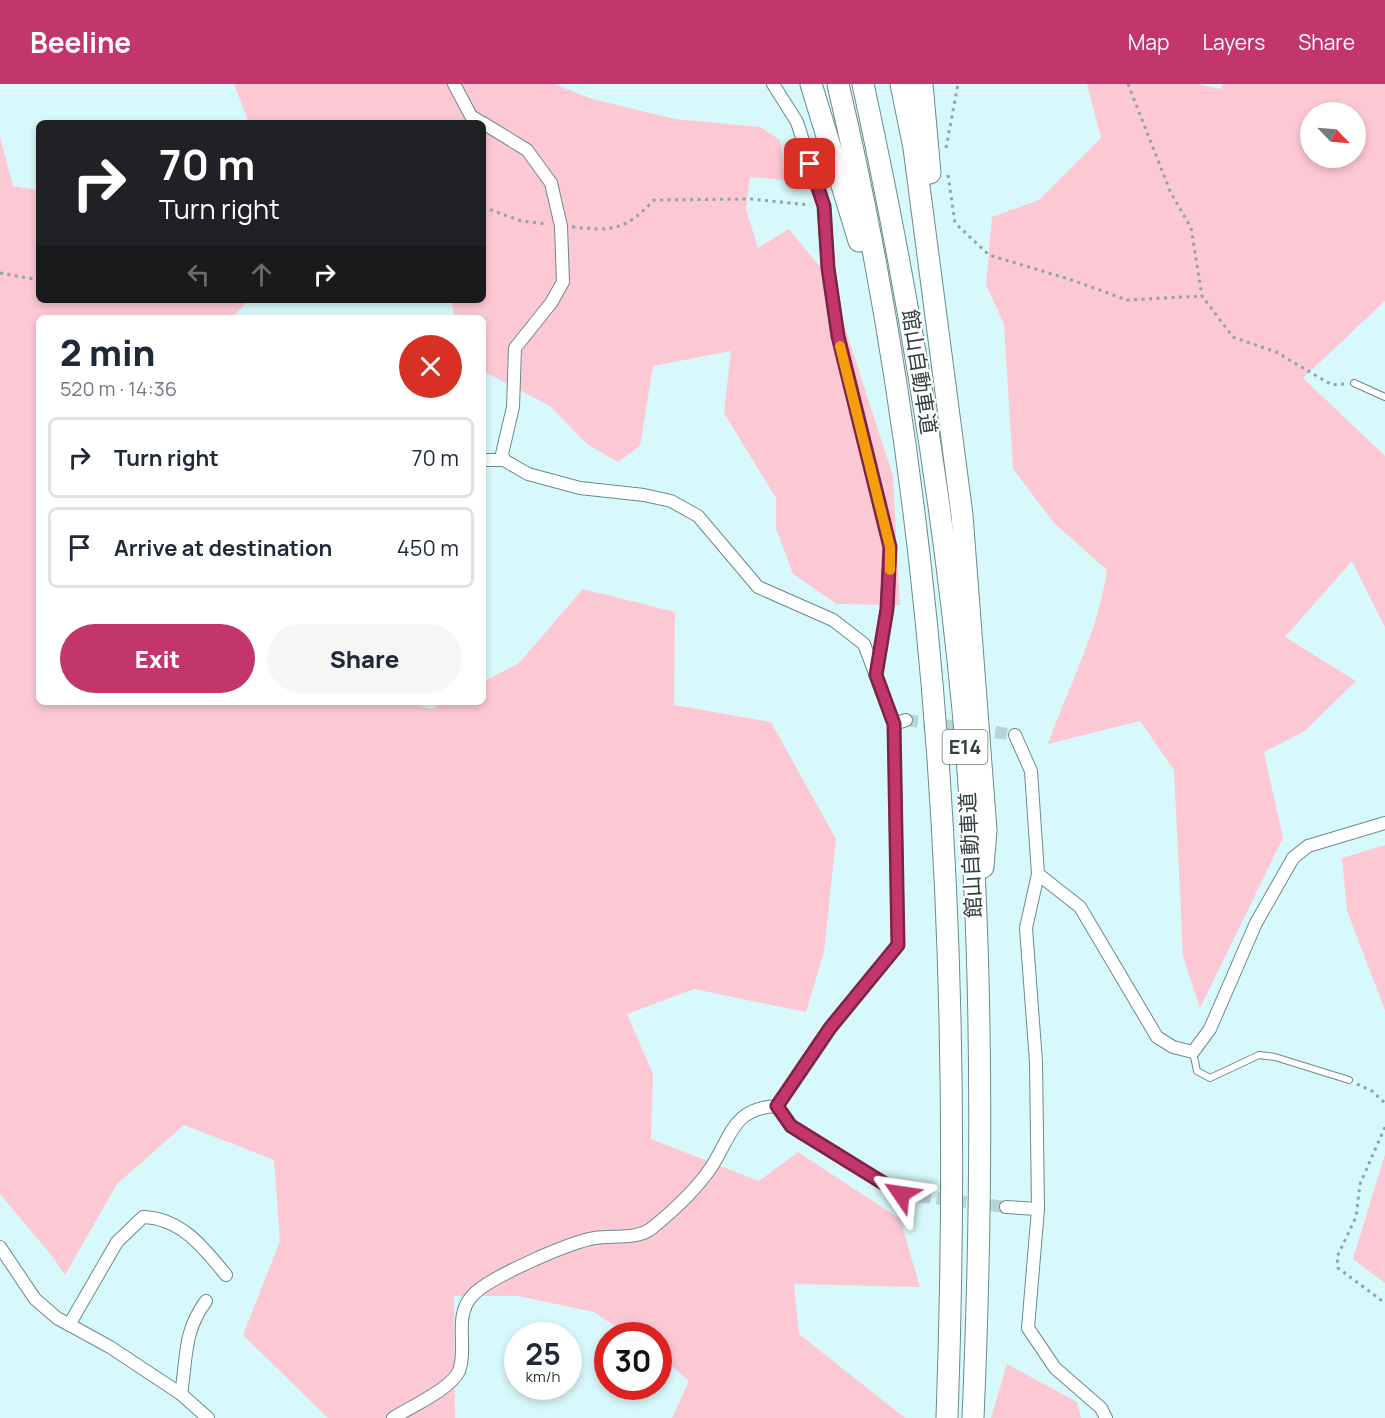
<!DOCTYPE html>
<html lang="en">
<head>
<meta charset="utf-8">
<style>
  :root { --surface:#fff; --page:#f6f6f7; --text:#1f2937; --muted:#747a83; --line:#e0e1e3; --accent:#c2366b }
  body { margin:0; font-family:Manrope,"Noto Sans JP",sans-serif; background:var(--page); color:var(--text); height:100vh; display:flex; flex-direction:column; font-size:22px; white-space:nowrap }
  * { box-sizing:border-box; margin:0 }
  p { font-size:20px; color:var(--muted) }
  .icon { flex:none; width:33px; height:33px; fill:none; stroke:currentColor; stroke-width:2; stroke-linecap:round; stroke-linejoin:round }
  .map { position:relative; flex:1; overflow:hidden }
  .side { position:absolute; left:36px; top:231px; width:450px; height:390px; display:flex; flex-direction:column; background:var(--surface); border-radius:9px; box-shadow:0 3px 9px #0003 }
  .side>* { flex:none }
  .guide { position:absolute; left:36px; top:36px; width:450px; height:183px; border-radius:9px; box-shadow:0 3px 9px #0003; background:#202124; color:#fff; overflow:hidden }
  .needle { width:39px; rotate:115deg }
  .tools { position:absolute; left:1300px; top:18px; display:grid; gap:12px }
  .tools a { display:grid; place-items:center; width:66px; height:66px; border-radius:50%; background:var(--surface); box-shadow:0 3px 9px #0003; font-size:30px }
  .speed { position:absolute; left:504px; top:1238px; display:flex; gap:12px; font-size:30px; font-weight:700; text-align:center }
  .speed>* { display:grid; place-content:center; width:78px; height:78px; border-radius:50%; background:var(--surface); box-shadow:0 3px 9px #0003; line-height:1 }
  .speed small { font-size:15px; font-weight:400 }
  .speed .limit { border:9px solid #d22; background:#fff; color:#111 }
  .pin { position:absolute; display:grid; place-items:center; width:51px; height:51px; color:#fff; margin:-26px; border-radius:12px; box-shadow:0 3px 9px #0006 }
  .me { position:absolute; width:66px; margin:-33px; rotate:302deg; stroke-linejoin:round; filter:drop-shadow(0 0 4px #0008) }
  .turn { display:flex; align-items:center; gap:21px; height:126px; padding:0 24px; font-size:27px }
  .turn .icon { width:78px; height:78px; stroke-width:2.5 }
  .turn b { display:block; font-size:42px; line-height:51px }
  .lanes { display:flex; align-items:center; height:57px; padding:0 24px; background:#0003; justify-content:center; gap:30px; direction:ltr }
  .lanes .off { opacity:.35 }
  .round { display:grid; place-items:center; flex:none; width:63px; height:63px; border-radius:32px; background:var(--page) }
  .overview { display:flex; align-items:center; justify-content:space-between; height:102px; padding:0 24px }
  h1 { font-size:36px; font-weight:800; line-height:45px }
  .primary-button { display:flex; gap:12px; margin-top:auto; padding:12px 24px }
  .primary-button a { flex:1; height:69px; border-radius:36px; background:var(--accent); color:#fff; font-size:24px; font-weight:800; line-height:69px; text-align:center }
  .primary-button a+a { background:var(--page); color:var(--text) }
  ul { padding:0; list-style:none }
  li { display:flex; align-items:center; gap:18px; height:81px; margin:0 12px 9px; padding:0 12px; border:3px solid var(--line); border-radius:9px }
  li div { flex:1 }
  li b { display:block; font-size:22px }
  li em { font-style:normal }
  header { display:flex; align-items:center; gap:36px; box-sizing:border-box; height:84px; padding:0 30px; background:var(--accent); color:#fff }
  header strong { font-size:28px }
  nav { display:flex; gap:33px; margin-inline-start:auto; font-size:21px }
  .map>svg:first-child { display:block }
</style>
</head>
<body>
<header>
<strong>Beeline</strong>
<nav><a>Map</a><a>Layers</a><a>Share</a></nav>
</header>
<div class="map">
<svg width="1385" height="1334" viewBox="0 0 1385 1334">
  <rect width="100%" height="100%" fill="#d8f9fb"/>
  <!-- green -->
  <g fill="#fcc8d4" fill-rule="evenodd">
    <path d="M234,0H554L592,15L675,35L760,43L780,56L785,96L750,93L746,125L758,164L789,145L829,194L893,392L900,521L837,520L793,490L776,444V414L724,329L731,267L653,282L640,362L618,378L588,361L550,322L483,287V234H455L451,216H483V39H249Z"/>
    <path d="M1087,0H1197L1221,5L1222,0H1385V217L1303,294L1385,372V543L1352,477L1285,553L1356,597L1305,647L1264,668L1283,754L1200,924L1183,872L1174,686L1140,637L1048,660C1069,602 1098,548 1107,486L1054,439L1013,385L1004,240L986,201L992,133L1039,116L1101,54ZM1356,28V74H1311V28Z"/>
    <path d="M0,53L13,102L39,106V216H249L232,234H39V618H411L431,625L444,618H483V598L519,579L583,505L675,528L674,621L771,638L836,755L824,868L806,928L694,905L627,930L653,990L651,1055L759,1097L798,1068L900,1135L920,1203L794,1200L799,1250L905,1334H672L689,1297L659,1271L658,1251H628L594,1228L518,1212H454L455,1334H328L243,1251L280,1157L274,1076L184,1041L117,1100L65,1191L52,1172L0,1110Z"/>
    <path d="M1385,761V926L1347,827L1342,774Z"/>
    <path d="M1385,1070V1199L1353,1175Z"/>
    <path d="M1007,1280L1077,1318L1081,1334H991Z"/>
  </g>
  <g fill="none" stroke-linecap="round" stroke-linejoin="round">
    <!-- street-tunnel -->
    <g stroke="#b7d4d6" stroke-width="12" stroke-dasharray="12 6" stroke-linecap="butt">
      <path d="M906,636L1015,651"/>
      <path d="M901,1110L1006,1123"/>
    </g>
    <!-- lane casing -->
    <g stroke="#6c8a8c" stroke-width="8">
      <g id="lane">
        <path d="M1354,299L1385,313"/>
        <path d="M1193,968L1197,987L1210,994L1259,971L1275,973L1349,996"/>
      </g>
    </g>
    <!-- street casing -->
    <g stroke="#6c8a8c" stroke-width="14">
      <g id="street">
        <path d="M454,0L471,32L482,39"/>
        <path d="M773,0L797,38L824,122L828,184L838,253L890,463L887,525L876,590"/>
        <path d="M483,39L527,66L551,99L561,142L563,198L551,219L515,264L513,323L502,370L504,376L528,390L580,404L644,411L671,417L698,432L758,503L833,536L864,560L894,640L898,861L830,944L777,1022"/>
        <path d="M483,376H504"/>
        <path d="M894,640L906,636"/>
        <path d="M1015,651L1031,687L1038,790L1026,844L1036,978L1038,1125L1028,1244L1055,1284L1101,1324L1106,1334"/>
        <path d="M1038,790L1080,823L1157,953L1173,963L1193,968L1210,945L1256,839L1293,774L1308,762L1385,739"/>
        <path d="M777,1022L791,1042L901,1110"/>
        <path d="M1006,1123L1038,1125"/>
        <path d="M0,1163L35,1215L57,1234L110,1263L181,1310L208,1334"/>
        <path d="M69,1241L117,1158L143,1133C181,1134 204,1164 226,1191"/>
        <path d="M181,1310C187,1274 183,1248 206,1217"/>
        <path d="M393,1334C410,1323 451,1305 459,1287C468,1263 453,1233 472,1212C487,1194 570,1158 595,1154C613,1151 637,1156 652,1144C673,1127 697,1105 712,1082C732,1051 733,1024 777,1022"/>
      </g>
    </g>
    <!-- highway casing -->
    <g stroke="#6c8a8c" stroke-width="23">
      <g id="highway">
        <path d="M811,0L859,157"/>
        <path d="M838,0C941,439 963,885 947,1334"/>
        <path d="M863,0C908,207 943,415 963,626C984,858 983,1101 973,1334"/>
        <path d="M901,0L914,64L962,431L986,746L983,783"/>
        <path d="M922,0L930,89"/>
      </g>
    </g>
    <!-- path -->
    <g stroke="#8da5a7" stroke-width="3" stroke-dasharray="3 4.5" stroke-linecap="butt">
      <path d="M1128,0L1170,107L1191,144L1202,212L1233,253L1276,268L1332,301L1344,300"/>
      <path d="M946,64L958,0"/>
      <path d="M948,91L955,139L989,171L1072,196L1127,216L1202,212"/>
      <path d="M483,123L521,137L547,140"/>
      <path d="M572,143C614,147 624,147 654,116L751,115L810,121"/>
      <path d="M0,189L39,196"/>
      <path d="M1357,1000L1372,1007L1385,1019"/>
      <path d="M1385,1043L1360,1100L1356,1133L1337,1173L1338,1184L1385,1219"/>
    </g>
    <!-- lane -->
    <use href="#lane" stroke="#fff" stroke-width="6"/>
    <!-- street -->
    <use href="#street" stroke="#fff" stroke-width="12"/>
    <!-- highway -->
    <use href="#highway" stroke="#fff" stroke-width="21"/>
  </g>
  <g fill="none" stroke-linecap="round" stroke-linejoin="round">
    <!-- route casing -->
    <g stroke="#7e2346" stroke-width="15">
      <path id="route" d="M810,80L824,122L828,184L838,252L890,463L887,525L876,591L894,640L898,861L830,944L777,1022L791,1042L901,1110"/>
    </g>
    <!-- route -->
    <use href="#route" stroke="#c2366b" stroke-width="10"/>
    <!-- slow -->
    <path stroke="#f59e0b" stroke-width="10" d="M840,262L890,463V486"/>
  </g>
  <g text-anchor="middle" stroke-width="4.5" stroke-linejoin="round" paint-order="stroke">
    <!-- shield labels -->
    <rect fill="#fff" stroke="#70797a" stroke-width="1.5" x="942.5" y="646" width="45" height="34" rx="4.5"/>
    <g font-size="20" font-weight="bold" fill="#334041">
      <text x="965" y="670">E14</text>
    </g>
    <!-- street labels -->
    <g font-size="21" fill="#334041" stroke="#fff">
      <text transform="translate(919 288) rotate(81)" y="7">館山自動車道</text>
      <text transform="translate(971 771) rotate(-93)" y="7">館山自動車道</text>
    </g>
  </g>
</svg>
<div class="tools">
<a><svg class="needle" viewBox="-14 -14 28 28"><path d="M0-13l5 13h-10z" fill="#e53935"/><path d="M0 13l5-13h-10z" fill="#747a83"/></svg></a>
</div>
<div class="speed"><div>25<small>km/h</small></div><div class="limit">30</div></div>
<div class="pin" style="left:810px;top:80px;background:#d93025"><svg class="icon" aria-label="arrive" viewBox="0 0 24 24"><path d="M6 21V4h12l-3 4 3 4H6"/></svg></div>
<svg class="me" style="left:901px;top:1110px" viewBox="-20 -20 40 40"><path d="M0-17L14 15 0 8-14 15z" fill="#c2366b" stroke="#fff" stroke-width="4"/></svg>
<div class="guide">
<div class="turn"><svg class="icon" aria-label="right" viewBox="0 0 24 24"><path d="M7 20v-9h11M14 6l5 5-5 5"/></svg><div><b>70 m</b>Turn right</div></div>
<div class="lanes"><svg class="icon off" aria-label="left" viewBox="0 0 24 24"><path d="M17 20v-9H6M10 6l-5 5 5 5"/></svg><svg class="icon off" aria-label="ahead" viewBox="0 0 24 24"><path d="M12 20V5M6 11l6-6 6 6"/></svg><svg class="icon" aria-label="right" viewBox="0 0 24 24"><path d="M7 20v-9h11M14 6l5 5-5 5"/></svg></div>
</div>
<section class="side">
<div class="overview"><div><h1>2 min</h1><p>520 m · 14:36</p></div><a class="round" style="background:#d93025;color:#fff"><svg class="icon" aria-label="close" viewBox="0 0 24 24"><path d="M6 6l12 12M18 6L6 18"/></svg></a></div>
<ul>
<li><svg class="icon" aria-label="right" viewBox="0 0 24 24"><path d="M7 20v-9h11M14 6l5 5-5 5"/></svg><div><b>Turn right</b></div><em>70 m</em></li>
<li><svg class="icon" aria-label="arrive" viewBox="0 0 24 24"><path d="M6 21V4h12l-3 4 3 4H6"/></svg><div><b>Arrive at destination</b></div><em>450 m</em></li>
</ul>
<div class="primary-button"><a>Exit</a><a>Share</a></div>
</section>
</div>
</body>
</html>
